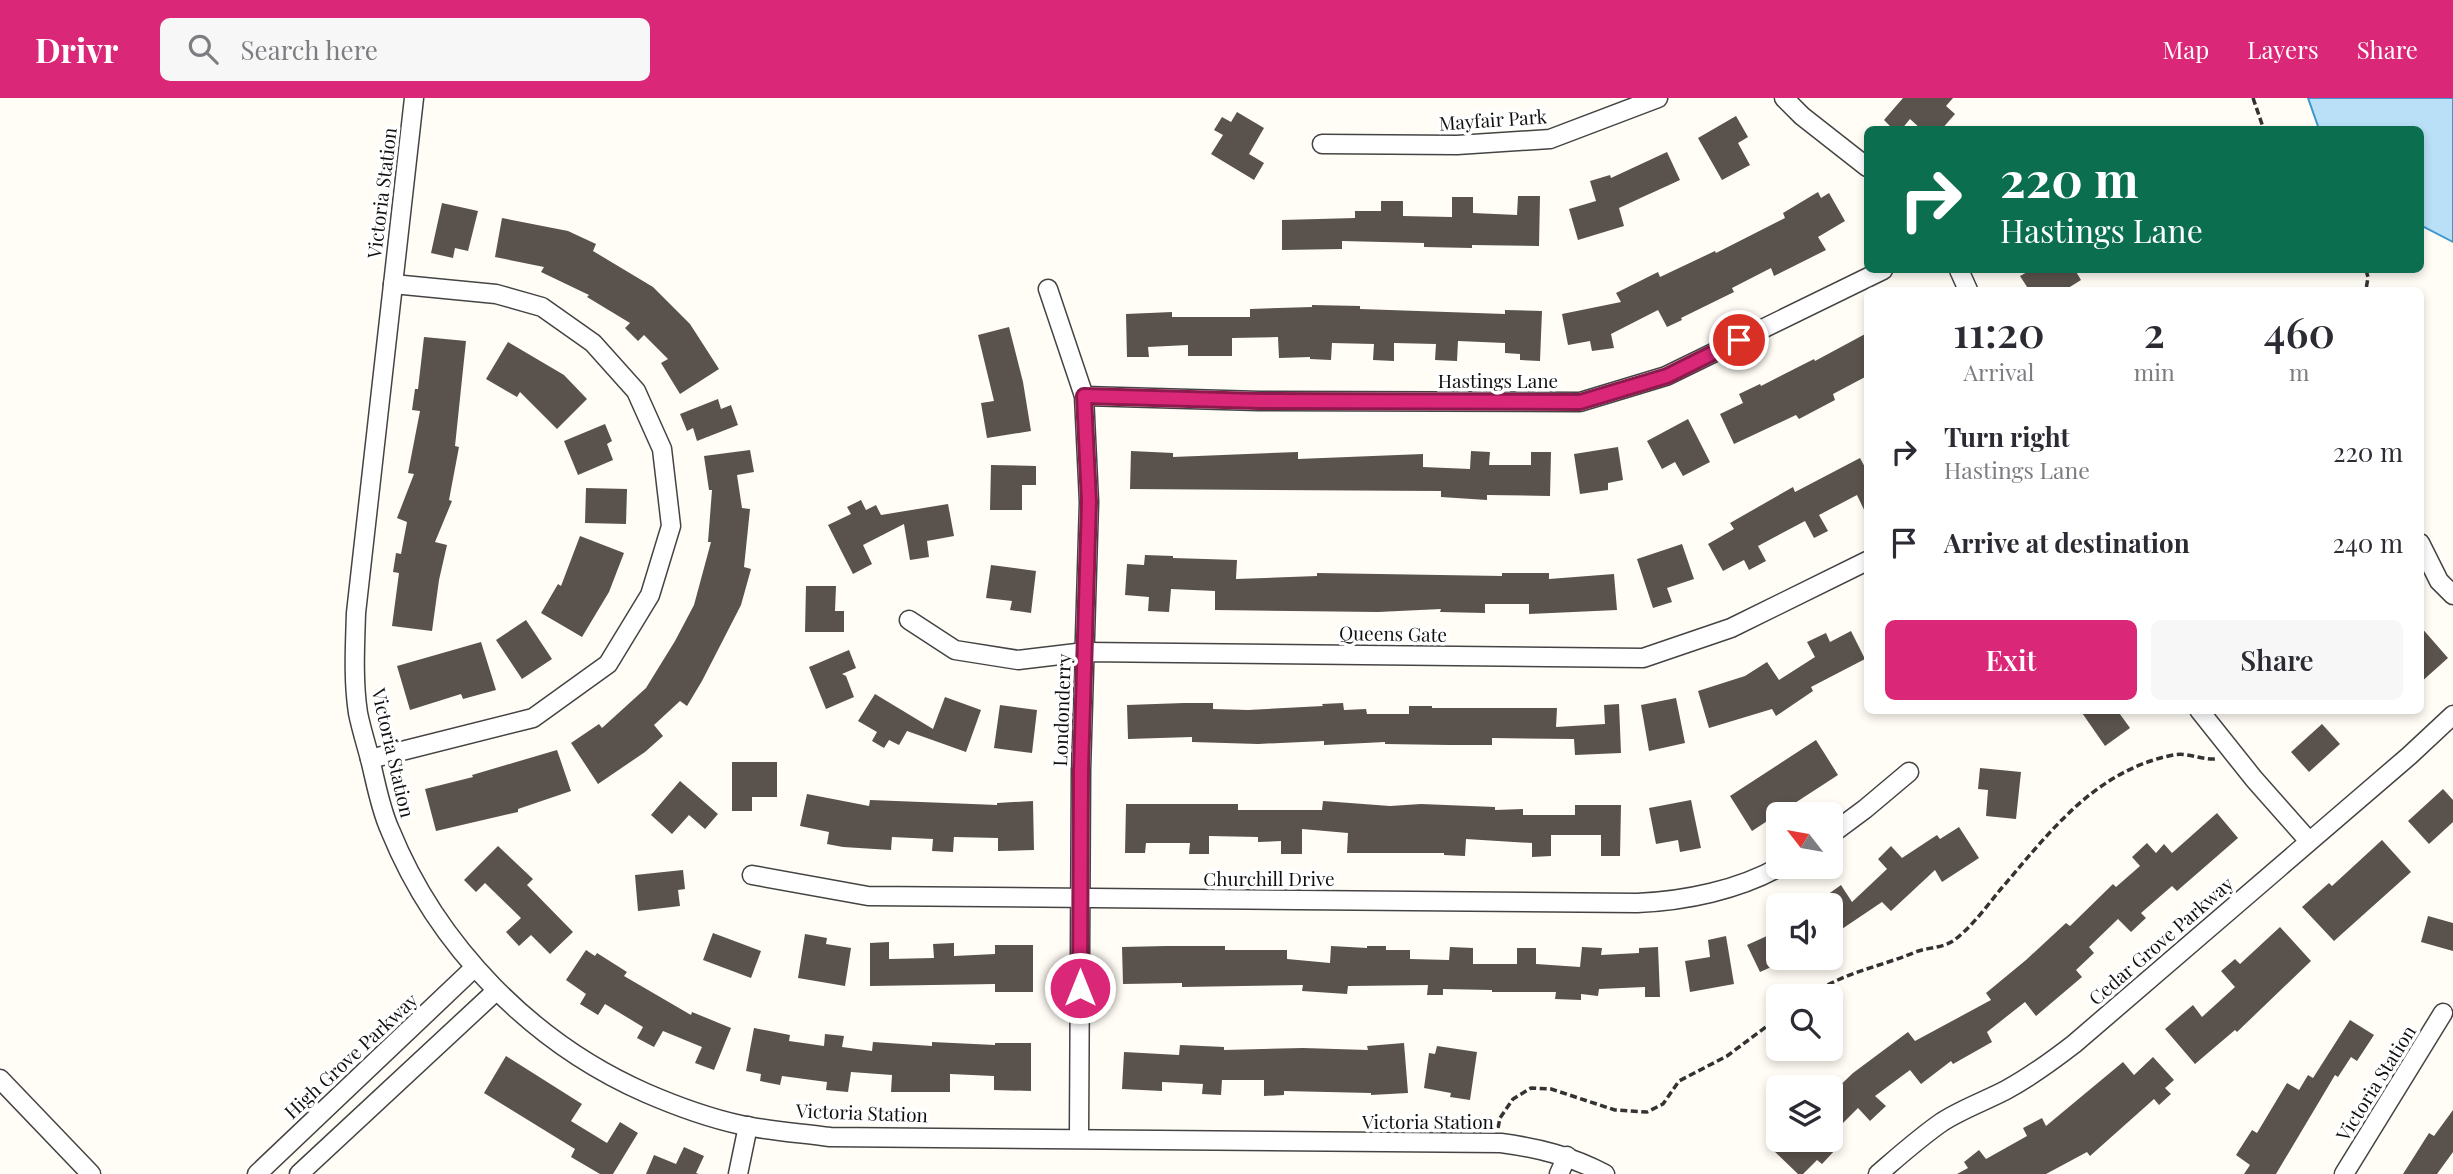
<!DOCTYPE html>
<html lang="en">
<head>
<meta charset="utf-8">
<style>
  :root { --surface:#fff; --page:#f7f7f7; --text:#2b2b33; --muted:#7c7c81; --accent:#db2777 }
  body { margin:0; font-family:"Playfair Display",serif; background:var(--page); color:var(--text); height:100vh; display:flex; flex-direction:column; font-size:26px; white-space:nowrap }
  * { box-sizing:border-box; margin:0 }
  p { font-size:23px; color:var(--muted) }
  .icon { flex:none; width:38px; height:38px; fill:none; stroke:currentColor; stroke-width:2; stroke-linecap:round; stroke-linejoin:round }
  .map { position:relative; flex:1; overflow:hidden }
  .details { position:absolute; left:1864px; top:189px; width:560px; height:427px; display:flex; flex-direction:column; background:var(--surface); border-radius:10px; box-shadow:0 4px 10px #0003 }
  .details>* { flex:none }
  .guide { position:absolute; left:1864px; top:28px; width:560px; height:147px; border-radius:10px; box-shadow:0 4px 10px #0003; background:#0b6e4f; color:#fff; overflow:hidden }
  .needle { width:46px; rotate:301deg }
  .buttons { position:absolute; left:1766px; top:704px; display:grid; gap:14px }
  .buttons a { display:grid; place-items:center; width:77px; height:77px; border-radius:10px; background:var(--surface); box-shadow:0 4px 10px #0003; font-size:35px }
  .pin { position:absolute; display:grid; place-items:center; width:60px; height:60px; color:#fff; margin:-30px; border:4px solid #fff; border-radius:50%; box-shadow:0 2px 7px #0007 }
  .me { position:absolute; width:77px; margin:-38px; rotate:0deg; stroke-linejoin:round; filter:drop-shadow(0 0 5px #0008) }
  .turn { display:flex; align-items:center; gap:24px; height:147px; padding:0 21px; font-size:32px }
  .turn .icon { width:91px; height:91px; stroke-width:2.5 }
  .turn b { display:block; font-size:49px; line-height:60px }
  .eta { display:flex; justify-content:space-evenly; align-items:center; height:119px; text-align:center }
  .eta b { font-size:42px; font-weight:600; line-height:49px }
  .button { display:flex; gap:14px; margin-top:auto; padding:14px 21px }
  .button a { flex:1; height:80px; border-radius:10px; background:var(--accent); color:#fff; font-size:28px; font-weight:600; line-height:80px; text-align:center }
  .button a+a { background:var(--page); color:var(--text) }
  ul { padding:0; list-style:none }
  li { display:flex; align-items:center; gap:21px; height:91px; padding:0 21px }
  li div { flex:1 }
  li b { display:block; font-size:26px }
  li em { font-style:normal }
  header { display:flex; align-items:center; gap:42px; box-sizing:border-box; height:98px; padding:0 35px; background:var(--accent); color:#fff }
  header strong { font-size:33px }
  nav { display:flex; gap:38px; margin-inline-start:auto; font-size:24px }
  .search { width:490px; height:63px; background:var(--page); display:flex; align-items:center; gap:18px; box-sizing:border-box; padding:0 24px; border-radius:10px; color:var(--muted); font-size:26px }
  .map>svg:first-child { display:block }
</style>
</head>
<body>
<header>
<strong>Drivr</strong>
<div class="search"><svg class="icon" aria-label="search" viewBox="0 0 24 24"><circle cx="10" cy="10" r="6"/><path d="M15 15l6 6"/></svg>Search here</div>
<nav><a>Map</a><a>Layers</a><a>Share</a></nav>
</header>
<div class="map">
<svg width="2453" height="1076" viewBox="0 0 2453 1076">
  <rect width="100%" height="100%" fill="#fffdf5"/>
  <!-- water -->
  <path fill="#b9e0f7" stroke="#3f96cf" stroke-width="2" d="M2308,0H2453V144L2420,127V32L2319,31Z"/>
  <!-- building -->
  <g fill="#5a524d">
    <path d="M1903,0H1953L1946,8L1955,16L1941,32H1922L1910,21L1901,32H1894L1884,22Z"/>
    <path d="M1237,14L1264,30L1249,56L1264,65L1254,82L1211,56L1223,37L1214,32L1222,19L1231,24Z"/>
    <path d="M1736,18L1748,39L1738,45L1750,67L1722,82L1698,40Z"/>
    <path d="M1667,54L1680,82L1619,110L1624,128L1578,142L1569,111L1596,103L1590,83L1610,77L1611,80Z"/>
    <path d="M1818,94L1821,100L1829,95L1845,123L1818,139L1826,152L1774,178L1771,170L1732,190L1734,194L1681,220L1682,222L1667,229L1658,212L1611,236L1614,250L1592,253L1590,243L1568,247L1562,216L1621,204L1616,195L1658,174L1660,179L1715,153L1716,155L1785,120L1783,115Z"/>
    <path d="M1518,98H1540L1539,148L1472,147V150L1424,149V145L1342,143V151L1282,152V122L1355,120V113H1381V103H1403V118L1452,119V99H1473V115L1517,117Z"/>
    <path d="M442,105L478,113L468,153L455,150L453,160L431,155Z"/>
    <path d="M502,120L568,133L596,146L593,153L653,189L690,226L719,271L680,296L661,265L668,261L644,237L638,243L625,230L630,225L587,199L589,197L541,174L544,169L495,159Z"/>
    <path d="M2031,172H2075L2081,182L2065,192H2029L2020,178Z"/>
    <path d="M1312,207L1360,208V211L1505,216V212L1542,213L1540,263L1520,262V256L1505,255V245L1458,243L1457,263L1435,262L1436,246L1394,245V263L1373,262L1374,246L1332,245L1331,262L1310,261V259L1279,260L1278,239L1232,240V258H1188V247L1148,249L1149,259H1127L1126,216L1172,214V219H1250V211L1312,209Z"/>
    <path d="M1009,229L1023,284L1031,333L987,340L981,305L994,303L978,237Z"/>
    <path d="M1867,235V278L1833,296L1835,302L1799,321L1796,317L1734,346L1720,316L1743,305L1739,296L1760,286L1761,288L1814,261L1815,263Z"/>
    <path d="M424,239L466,243L455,348L459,349L449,402L452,403L435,444L447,447L439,482L432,533L392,528L399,475L393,474L396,455L401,456L407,424L397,420L414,376L408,375L420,313L412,312L415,291H418Z"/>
    <path d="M508,244L564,277L587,301L557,331L520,294L517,299L486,281Z"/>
    <path d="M718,301L721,311L731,307L738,327L697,343L693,330L687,333L680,316Z"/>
    <path d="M1688,321L1710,364L1683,378L1675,364L1662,371L1647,343Z"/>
    <path d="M605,326L612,343L607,346L613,362L578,377L564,343Z"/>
    <path d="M1618,349L1623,382L1608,385V392L1580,396L1574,356Z"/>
    <path d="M750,352L754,374L737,377L742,410L750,411L744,469L751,471L741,507L702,583L687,608L680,603L654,627L663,638L645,654L598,686L571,645L599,626L602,630L646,590L675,543L694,507L711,444H708L712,392H709L704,358Z"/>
    <path d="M1131,353L1173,355V359L1298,354V361L1423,356V369L1470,371L1471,353L1490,354L1489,367H1531V354H1551L1550,398L1487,397V402L1441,399V393L1130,391Z"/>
    <path d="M1860,360L1867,373V418L1857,397L1819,417L1828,433L1814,440L1805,423L1758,448L1766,463L1749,472L1744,462L1723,473L1708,446L1734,431L1730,425L1793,389L1795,394Z"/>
    <path d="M991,367L1036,368V387H1022V412H990Z"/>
    <path d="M586,390L627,391L626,426L585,425Z"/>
    <path d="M861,402L866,412L876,407L881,417L948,406L954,438L927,443L929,459L910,462L904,426L863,447L872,466L853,476L828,427L851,416L847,409Z"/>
    <path d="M580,438L624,455L609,494L582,539L541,515L558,486L561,488Z"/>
    <path d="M1682,446L1694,481L1667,490L1672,504L1653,510L1637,461Z"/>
    <path d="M1145,457L1173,458V460L1237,462L1236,481L1317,478V475L1502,478V475H1549V481L1614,476L1617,512L1529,516V506H1485V515L1440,514L1441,511L1378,514L1215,512V493L1171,491L1169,514L1148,513L1149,499L1125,497L1127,466L1144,467Z"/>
    <path d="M991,467L1036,473L1031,515L1010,512L1012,503L986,500Z"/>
    <path d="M806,488H836L835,513H844V534H805Z"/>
    <path d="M526,522L552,561L522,581L496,542Z"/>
    <path d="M2420,528L2448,560L2420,585Z"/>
    <path d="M1851,533L1865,561L1811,589L1813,593L1776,618L1772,611L1709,630L1698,593L1745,578L1767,564L1779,582L1815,559L1807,544L1826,535L1830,544Z"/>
    <path d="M481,544L496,592L463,601L461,596L410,612L397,568Z"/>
    <path d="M849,552L856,570L842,576L846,578L854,599L826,611L809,569Z"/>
    <path d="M875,596L933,631L945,599L981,612L966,654L907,633L899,647L889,642L884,650L872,643L877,634L858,623Z"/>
    <path d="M1676,600L1685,645L1649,653L1641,607Z"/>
    <path d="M1184,605H1213V611L1248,612L1323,608L1322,606L1343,605L1344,612L1366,611L1367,616H1409V608H1432V610H1557L1556,629L1605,626L1604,607L1619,606L1621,655L1575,657L1574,641L1492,640V647H1449L1385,646V644L1324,647V643L1258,646L1192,644V639L1128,641L1127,607Z"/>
    <path d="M1000,607L1037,612L1032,655L994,650Z"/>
    <path d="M2080,612H2117L2130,630L2105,648Z"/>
    <path d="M2322,626L2340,646L2309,674L2291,654Z"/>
    <path d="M1816,642L1838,677L1752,733L1730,698Z"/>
    <path d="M557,652L571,693L518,711V714L436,733L425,691L473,679L472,677Z"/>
    <path d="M732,664H777V699H752V713H732Z"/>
    <path d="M1980,670L2021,674L2016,721L1986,718L1988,692L1978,691Z"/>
    <path d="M680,683L718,716L705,731L689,717L672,736L651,717Z"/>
    <path d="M2443,691L2453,702V724L2429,746L2408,723Z"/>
    <path d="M807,696L869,708L870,702L997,707V705L1033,703L1034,752L998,753V740L954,739L953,754L932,753L933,741L892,739L891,752L843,749L827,746L829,734L800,728Z"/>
    <path d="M1691,702L1701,750L1680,754L1678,742L1656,746L1649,710Z"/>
    <path d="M1323,703L1390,708L1421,706L1495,709V712L1523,711V717H1575V707H1621L1620,758H1601V737H1551V758L1532,759V745L1466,741L1465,758L1444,757V755H1347L1348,735L1302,731V756H1281V743L1258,744V739L1209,738V756H1189L1190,745H1146L1145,755H1125L1126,706H1238V712H1322Z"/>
    <path d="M2217,715L2238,740L2177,793L2172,788L2141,815L2146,820L2131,834L2118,821L2089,849L2094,855L2076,872L2082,879L2036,918L2025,904L1987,934L1992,944L1953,966L1951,963L1921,986L1910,972L1875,998L1886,1008L1870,1023L1858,1010L1842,1026L1830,1014V997L1853,975L1908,934L1915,943L1991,902L1986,895L2026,862L2066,825L2070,828L2113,786L2116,789L2140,768L2132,759L2147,745L2156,755L2164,746L2172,755Z"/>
    <path d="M1959,729L1979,760L1942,784L1935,772L1891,813L1882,804L1830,839V807H1813L1841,787L1852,804L1887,771L1878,761L1891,748L1902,760L1937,737L1940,741Z"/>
    <path d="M2382,742L2411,774L2334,843L2302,809L2329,785L2332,788Z"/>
    <path d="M498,748L533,781L527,787L573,834L550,856L531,837L519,848L506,834L521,820L485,785L476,794L464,782Z"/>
    <path d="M683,772L685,791L678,792L680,808L638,813L635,777Z"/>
    <path d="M2428,818L2453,825V853L2421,844Z"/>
    <path d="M2280,829L2311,863L2237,934L2235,932L2195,966L2165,931L2193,907L2202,919L2235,889L2221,873L2235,861L2240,866Z"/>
    <path d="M1778,833V866L1760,874L1747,847Z"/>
    <path d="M713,835L761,853L751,880L703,862Z"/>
    <path d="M805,836L827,840L826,846L851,850L845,888L798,880Z"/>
    <path d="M1726,838L1734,886L1690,894L1685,863L1710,859L1708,842Z"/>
    <path d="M889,844V861L934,860L933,846L954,845V858L995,856V847H1033V894H995V886L870,888V845Z"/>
    <path d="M1166,848H1225V852H1287V861L1330,865L1331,848L1367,850V848H1386V852H1410V861L1449,862L1450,849L1473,850V866H1517V850H1536V866L1580,869L1582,849L1602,850L1601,857L1639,855V850L1658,849L1660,899H1645V889L1599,891L1598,898L1581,896V902L1555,901L1556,894H1492V892L1443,891V897H1427L1428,887L1348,888L1347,896L1302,893L1303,887L1182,889V885L1123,886L1122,849Z"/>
    <path d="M586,852L595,858L597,855L627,874L624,878L691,917L692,914L731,930L714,972L695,965L702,949L663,933L654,949L637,940L643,929L605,906L598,917L580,906L586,896L566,882Z"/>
    <path d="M2350,922L2374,937L2357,963L2351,959L2338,979L2335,977L2276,1076H2244L2250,1067L2236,1057L2252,1032L2257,1035L2287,985L2299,992L2308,977L2313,980Z"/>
    <path d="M754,930L790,937L789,943L824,948L825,936L844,938L842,949L872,953L873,944L932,948V944L995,947V945H1031V993L994,992V978L950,976V994H891L892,977L851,974L848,994L826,992L827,984L782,978L780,987L760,983L761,976L746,973Z"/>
    <path d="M1404,945L1408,995L1371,997V995L1284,993V997L1264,998V982H1222L1221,997L1202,996L1203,986L1162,984V993L1122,991L1124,954L1179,957L1180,947L1224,949V952L1303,950L1368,952L1367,948Z"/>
    <path d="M1437,948L1477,954L1470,1002L1450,999L1451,995L1424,990L1429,955L1435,956Z"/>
    <path d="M506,958L582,1006L571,1023L607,1045L620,1024L638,1035L613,1076H600L571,1059L575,1051L484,995Z"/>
    <path d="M2153,959L2174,982L2165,990L2171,996L2159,1007L2154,1001L2090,1058L2087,1054L2046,1076H1957L1968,1070L1964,1064L1979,1052L1986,1061L2027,1038L2023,1030L2042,1020L2046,1028L2123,964L2134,977Z"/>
    <path d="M2453,1012V1054L2437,1076H2403L2429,1035L2434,1038Z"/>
    <path d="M1784,1041H1828L1837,1050L1822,1066L1817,1062L1803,1076H1798L1773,1052Z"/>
    <path d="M684,1049L704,1058L696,1075L699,1076H646L654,1057L676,1066Z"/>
  </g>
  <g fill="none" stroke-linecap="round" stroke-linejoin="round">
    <!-- minor casing -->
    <g stroke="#444" stroke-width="21">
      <g id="minor">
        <path d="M414,0L356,515C355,548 353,582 358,615C361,630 366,646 370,661C376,685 380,710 390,732C437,848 532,945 646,995C676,1008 709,1020 741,1027C770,1033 801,1035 830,1039L1501,1045C1538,1050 1571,1058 1605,1076"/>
        <path d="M1784,0L1802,18L1867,69"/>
        <path d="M1322,46L1457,47L1550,41L1658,0"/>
        <path d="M1959,172L1968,192"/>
        <path d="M1048,191L1084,298L1089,404L1081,672L1079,1040"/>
        <path d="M1084,298L1259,303L1580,304L1666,278L1883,172"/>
        <path d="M2420,445L2439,483L2453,497"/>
        <path d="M909,522L955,552L1018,562L1085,554L1643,560L1731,530L1867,463"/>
        <path d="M2199,612L2254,681L2308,742"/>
        <path d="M370,661L533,620L608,566L650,497L671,428L662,351L636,293L593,245L542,209L496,196L393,186"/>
        <path d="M1830,737L1865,711L1909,674"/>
        <path d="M752,777L868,798L1637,805C1685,803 1739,792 1781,768"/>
        <path d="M0,981L91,1076"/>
        <path d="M257,1076L474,870"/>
        <path d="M299,1076L496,893"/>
        <path d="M738,1076L748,1028"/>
        <path d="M1559,1076L1567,1058"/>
        <path d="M1878,1076C1899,1058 1919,1040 1942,1024C1962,1011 1985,1003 2006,992C2030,979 2052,963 2074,946L2409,658L2453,617"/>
        <path d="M2344,1076L2443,915"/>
      </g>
    </g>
    <!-- path -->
    <g stroke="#333" stroke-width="3.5" stroke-dasharray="7 3.5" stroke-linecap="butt">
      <path d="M2253,0L2264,32"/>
      <path d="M2366,172L2368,179L2366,192"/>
      <path d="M1810,898C1841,875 1879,869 1913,855C1926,849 1940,851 1953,843C1971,830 1986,809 2000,792C2050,734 2094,673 2173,657C2188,654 2201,662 2215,661"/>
      <path d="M1498,1030L1500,1020L1513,1001L1531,990L1551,991L1615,1012L1647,1014L1663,1006L1679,983L1727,958L1778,920"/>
    </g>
    <!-- minor -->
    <use href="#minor" stroke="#fff" stroke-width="18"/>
  </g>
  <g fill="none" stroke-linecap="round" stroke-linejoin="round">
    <!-- route casing -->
    <g stroke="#8e194d" stroke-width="18">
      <path id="route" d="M1080,890L1081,672L1089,404L1084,298L1259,303L1580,304L1667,278L1739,242"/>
    </g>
    <!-- route -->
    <use href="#route" stroke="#db2777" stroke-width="12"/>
  </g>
  <g text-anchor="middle" stroke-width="7" stroke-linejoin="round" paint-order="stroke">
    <!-- street labels -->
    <g font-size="19" fill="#111" stroke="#fff">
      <text transform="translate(1493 22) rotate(-4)" y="7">Mayfair Park</text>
      <text transform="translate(382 95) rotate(-83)" y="7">Victoria Station</text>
      <text x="1498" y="290">Hastings Lane</text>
      <text transform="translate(1393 536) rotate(1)" y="7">Queens Gate</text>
      <text transform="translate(1062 612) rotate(-88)" y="7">Londonderry</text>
      <text transform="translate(393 655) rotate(77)" y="7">Victoria Station</text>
      <text x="1269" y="788">Churchill Drive</text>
      <text transform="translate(2161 843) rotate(-41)" y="7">Cedar Grove Parkway</text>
      <text transform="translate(351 958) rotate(-43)" y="7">High Grove Parkway</text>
      <text transform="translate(2376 985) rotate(-58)" y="7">Victoria Station</text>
      <text transform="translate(862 1015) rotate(2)" y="7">Victoria Station</text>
      <text x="1428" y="1031">Victoria Station</text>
    </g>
  </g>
</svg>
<div class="buttons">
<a><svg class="needle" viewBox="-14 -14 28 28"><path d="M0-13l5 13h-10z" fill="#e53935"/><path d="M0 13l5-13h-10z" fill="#7c7c81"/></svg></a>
<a><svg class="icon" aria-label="sound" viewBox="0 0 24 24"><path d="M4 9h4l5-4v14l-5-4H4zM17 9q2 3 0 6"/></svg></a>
<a><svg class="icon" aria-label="search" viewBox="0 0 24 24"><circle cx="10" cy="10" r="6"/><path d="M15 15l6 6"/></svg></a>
<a><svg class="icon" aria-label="layers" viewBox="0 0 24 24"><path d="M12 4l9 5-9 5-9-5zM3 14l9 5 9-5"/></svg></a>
</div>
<div class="pin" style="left:1739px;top:242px;background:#d93025"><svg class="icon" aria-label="arrive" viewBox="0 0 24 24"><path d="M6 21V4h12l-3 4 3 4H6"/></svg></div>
<svg class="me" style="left:1080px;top:890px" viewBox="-20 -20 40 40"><circle r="17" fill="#db2777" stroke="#fff" stroke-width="3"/><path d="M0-11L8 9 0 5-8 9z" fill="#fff"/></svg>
<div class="guide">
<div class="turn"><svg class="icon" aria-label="right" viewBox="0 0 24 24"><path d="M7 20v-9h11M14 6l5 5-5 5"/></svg><div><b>220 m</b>Hastings Lane</div></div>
</div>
<section class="details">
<div class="eta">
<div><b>11:20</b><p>Arrival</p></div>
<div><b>2</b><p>min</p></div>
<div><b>460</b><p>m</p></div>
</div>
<ul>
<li><svg class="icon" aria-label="right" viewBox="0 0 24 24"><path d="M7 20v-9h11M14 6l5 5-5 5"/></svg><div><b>Turn right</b><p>Hastings Lane</p></div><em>220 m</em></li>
<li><svg class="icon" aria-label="arrive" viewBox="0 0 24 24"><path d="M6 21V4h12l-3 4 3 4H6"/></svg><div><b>Arrive at destination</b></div><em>240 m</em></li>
</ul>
<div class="button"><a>Exit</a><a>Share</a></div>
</section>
</div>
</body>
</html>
